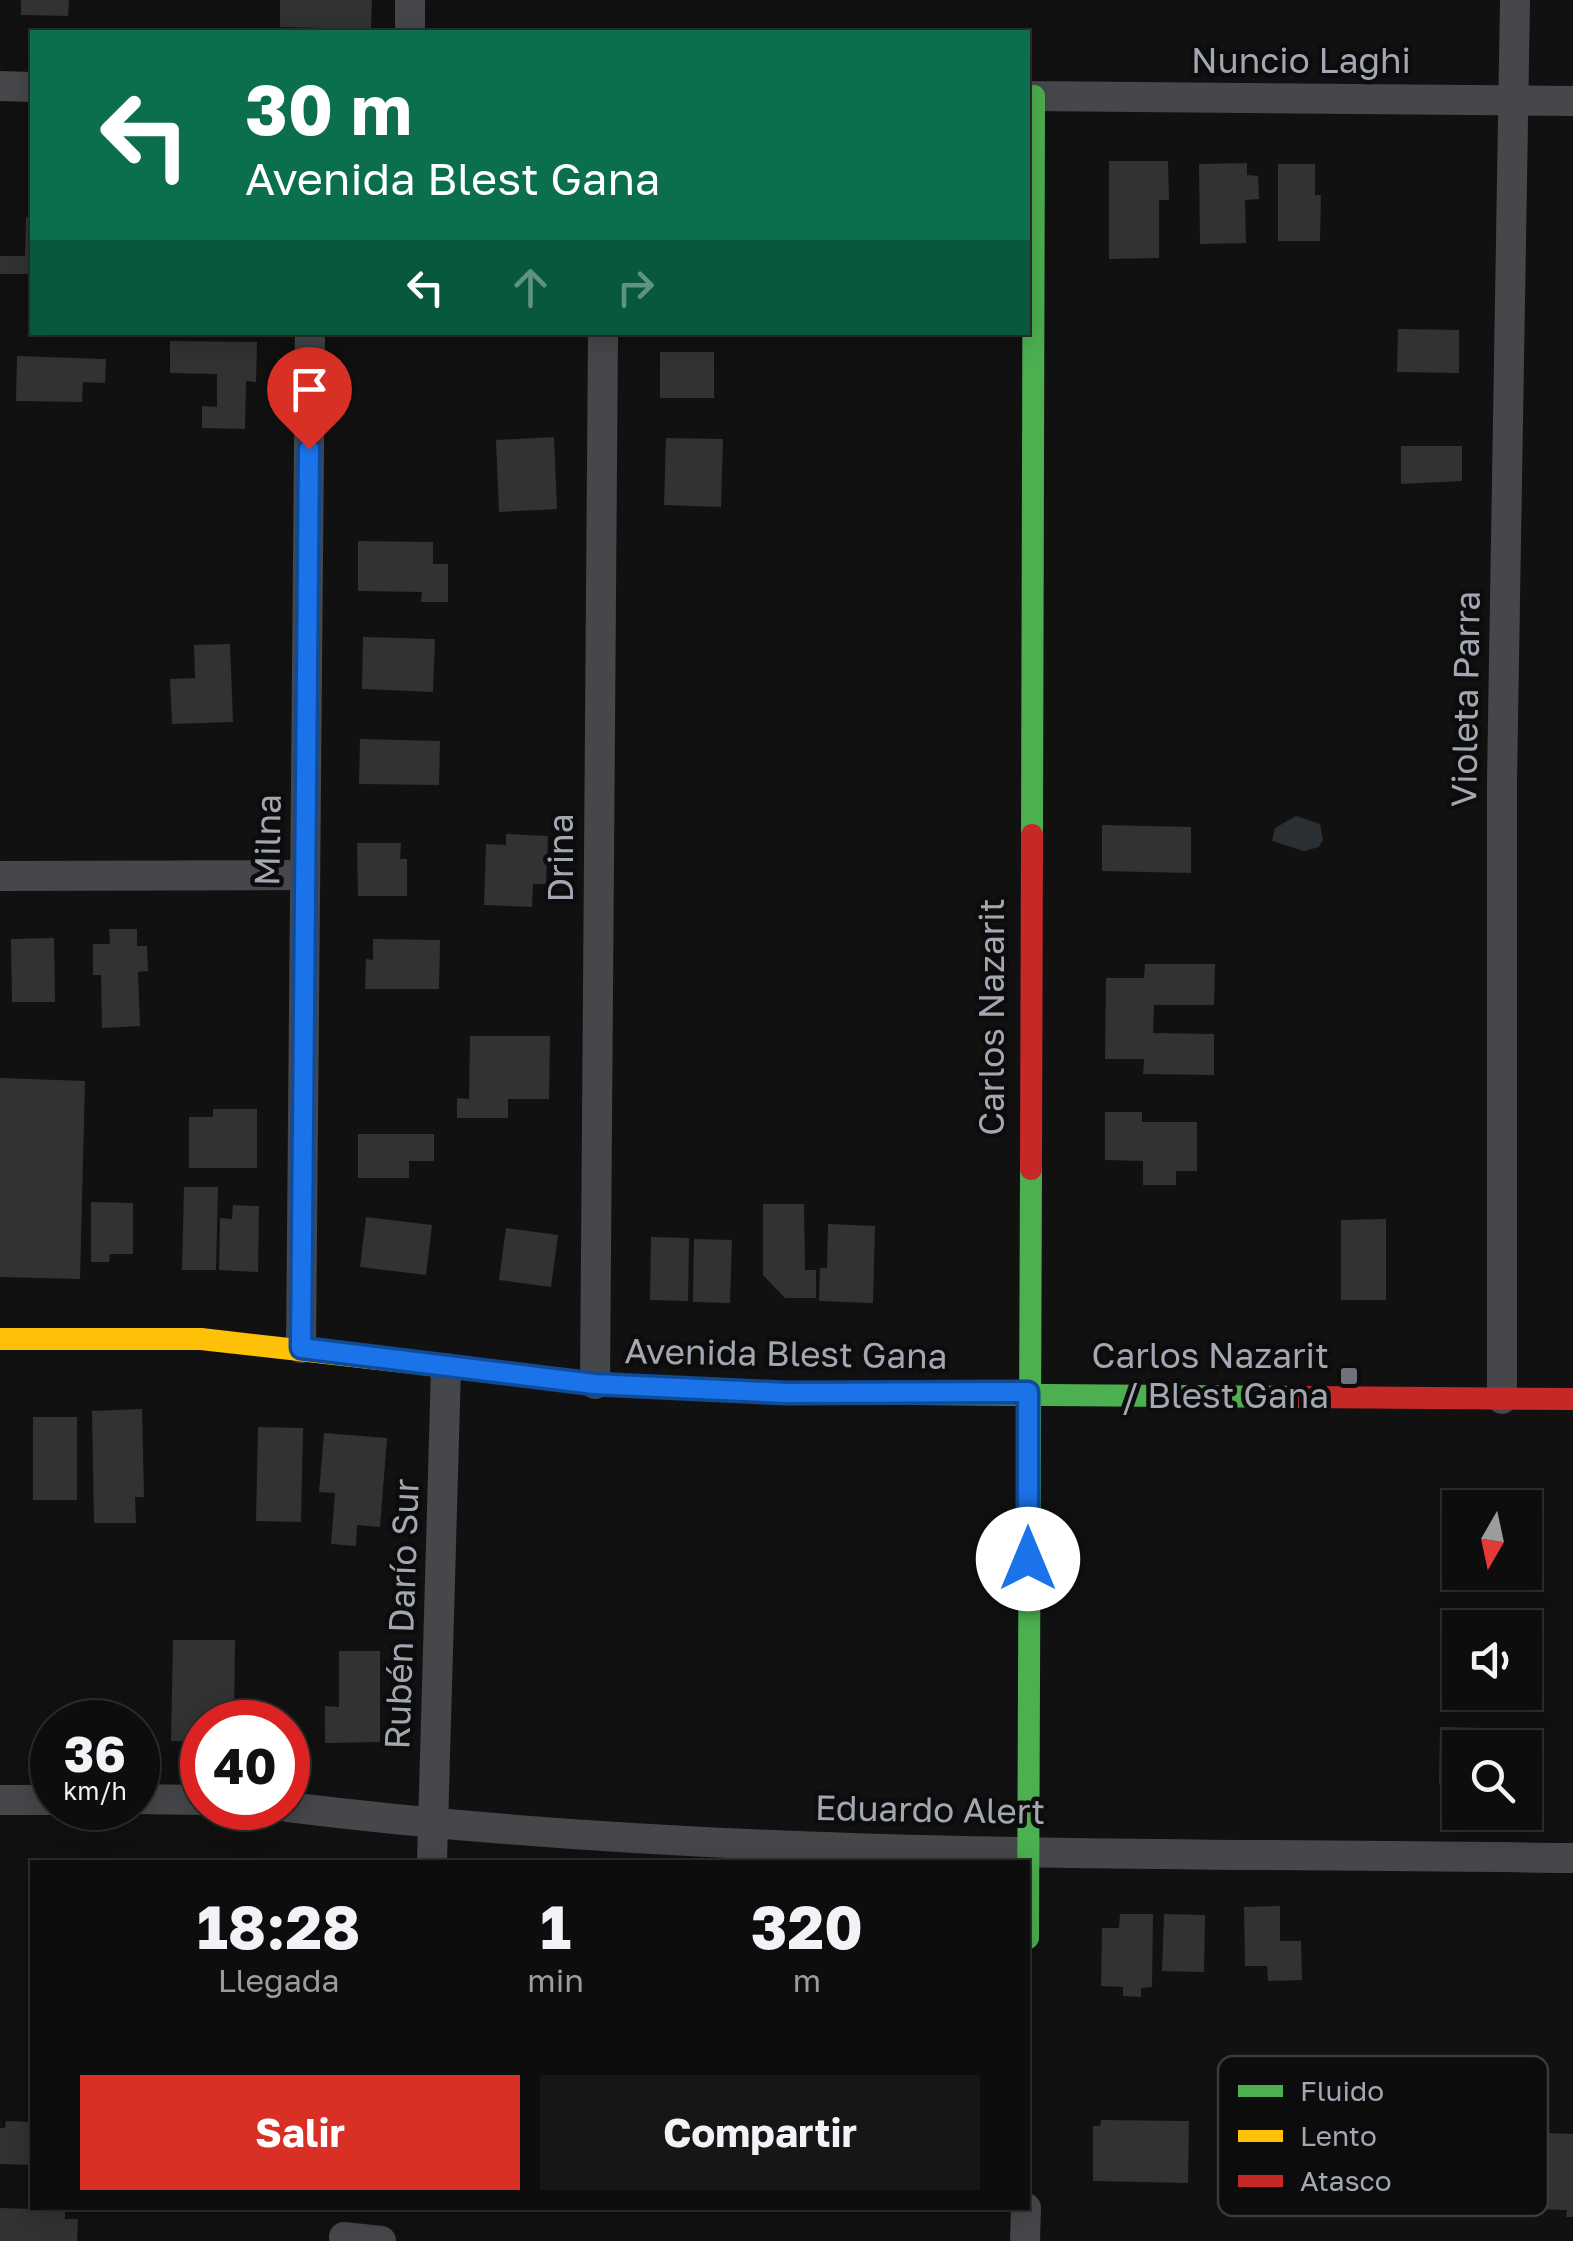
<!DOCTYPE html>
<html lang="es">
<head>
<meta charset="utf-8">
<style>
  :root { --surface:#0d0d0d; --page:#161616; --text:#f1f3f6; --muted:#9a9c9d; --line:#2d2d2e; --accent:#d93025 }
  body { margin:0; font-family:"Golos Text",sans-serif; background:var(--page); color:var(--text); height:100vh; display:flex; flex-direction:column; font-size:38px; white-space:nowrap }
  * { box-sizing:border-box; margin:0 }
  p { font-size:32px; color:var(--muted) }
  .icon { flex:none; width:55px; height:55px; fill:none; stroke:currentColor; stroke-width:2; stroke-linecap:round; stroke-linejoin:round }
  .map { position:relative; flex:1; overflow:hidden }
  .panel { position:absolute; left:30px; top:1860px; width:1000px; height:350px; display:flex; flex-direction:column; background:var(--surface); border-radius:0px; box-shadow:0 5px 25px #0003,0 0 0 2px var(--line) }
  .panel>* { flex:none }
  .guide { position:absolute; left:30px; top:30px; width:1000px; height:305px; border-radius:0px; box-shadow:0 5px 25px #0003,0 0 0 2px var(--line); background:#0b6e4f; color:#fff; overflow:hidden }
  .needle { width:65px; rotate:189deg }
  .tools { position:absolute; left:1442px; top:1490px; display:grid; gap:20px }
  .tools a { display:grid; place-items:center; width:100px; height:100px; border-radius:0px; background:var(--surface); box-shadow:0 5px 25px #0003,0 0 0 2px var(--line); font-size:50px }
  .speed { position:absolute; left:30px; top:1700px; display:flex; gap:20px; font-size:50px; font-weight:700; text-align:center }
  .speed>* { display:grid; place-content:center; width:130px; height:130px; border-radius:50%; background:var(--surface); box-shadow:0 5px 25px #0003,0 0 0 2px var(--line); line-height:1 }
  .speed small { font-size:25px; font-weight:400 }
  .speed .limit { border:15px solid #d22; background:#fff; color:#111 }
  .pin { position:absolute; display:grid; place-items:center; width:85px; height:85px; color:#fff; margin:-102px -42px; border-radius:50% 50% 50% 0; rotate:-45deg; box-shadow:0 0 10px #0007 }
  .pin .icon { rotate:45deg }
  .me { position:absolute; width:110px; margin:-55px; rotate:0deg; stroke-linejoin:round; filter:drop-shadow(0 0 8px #0008) }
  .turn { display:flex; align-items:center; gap:35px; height:210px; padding:0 50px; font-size:45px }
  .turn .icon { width:130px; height:130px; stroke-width:2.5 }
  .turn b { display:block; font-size:70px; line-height:85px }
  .lanes { display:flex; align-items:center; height:95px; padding:0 50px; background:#0003; justify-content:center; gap:50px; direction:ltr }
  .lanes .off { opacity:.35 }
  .eta { display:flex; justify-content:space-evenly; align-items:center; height:170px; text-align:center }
  .eta b { font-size:60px; font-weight:700; line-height:70px }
  .button { display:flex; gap:20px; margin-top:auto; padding:20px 50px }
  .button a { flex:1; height:115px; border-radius:0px; background:var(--accent); color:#fff; font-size:40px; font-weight:700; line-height:115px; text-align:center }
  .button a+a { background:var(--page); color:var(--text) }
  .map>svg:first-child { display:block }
</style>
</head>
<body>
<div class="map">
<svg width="1573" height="2241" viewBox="0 0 1573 2241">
  <rect width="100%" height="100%" fill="#111"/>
  <!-- water -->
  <path fill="#2a2f34" d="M1296,816L1320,824L1323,840L1319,847L1304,851L1272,841L1275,828Z"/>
  <!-- building -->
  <g fill="#313233">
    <path d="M21,0H69L68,16L21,15Z"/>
    <path d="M280,0H372L371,29L280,27Z"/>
    <path d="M1109,161H1168L1169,200H1159V258L1109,259Z"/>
    <path d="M1247,163V175L1258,176L1259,199L1245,200L1246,243L1200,244L1199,164Z"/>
    <path d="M1278,164H1315V195H1321L1320,241H1278Z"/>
    <path d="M26,217L32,218V274H0V256H25Z"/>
    <path d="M1398,329L1459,330V373L1397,372Z"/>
    <path d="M170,341L257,342L256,382L246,381L245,429L202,428V406L217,407V374L170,373Z"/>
    <rect x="660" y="352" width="54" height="46"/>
    <path d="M17,356L106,359L105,383L83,382L82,402L16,401Z"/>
    <path d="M554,437L557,509L499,512L496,440Z"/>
    <path d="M666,438L723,439L721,507L664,505Z"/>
    <path d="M1401,446H1462V481L1401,484Z"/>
    <path d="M358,541L433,542V564H448V602H421L422,592L358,591Z"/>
    <path d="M363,637L435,639L433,692L362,689Z"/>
    <path d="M230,644L233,722L172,724L170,679L195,678L194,645Z"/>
    <path d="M360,739L440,741L439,785L359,784Z"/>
    <path d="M1102,825L1191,827V873L1102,871Z"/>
    <path d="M506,834L548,836L546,884H533L532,907L484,905L486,844L506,845Z"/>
    <path d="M357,843H401L400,859H407V896H358Z"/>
    <path d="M109,929H137V946H147L148,971L138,972L140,1026L102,1028L101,975H93V944H110Z"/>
    <path d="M54,938L55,1002H12L11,939Z"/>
    <path d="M373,939L440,940L439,989H365L366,959L373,960Z"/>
    <path d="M1145,964H1215L1214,1005H1154L1153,1033L1214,1034V1075L1143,1074L1144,1059H1105L1106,978H1144Z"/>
    <path d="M470,1036H550L549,1099H508V1118H457V1098L469,1099Z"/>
    <path d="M0,1078L85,1081L80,1279L0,1277Z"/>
    <path d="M213,1109H257V1168H189V1117H213Z"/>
    <path d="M1105,1112H1142V1122H1197V1171H1176V1185H1143V1161L1105,1160Z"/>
    <path d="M358,1134H434V1161H409V1178H358Z"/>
    <path d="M184,1187H218L216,1270H182Z"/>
    <path d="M91,1202L133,1203V1254H110L109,1262H91Z"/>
    <path d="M763,1204H804L805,1270H816V1298H785L763,1275Z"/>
    <path d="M233,1205L259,1206L258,1272L219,1270L220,1218L232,1219Z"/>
    <path d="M366,1217L432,1225L426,1275L360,1267Z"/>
    <path d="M1386,1219V1300H1341V1220Z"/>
    <path d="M828,1224L875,1226L873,1303L819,1301L820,1268H827Z"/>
    <path d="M506,1228L558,1235L551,1287L499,1280Z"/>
    <path d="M651,1237L689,1238L688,1301L650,1300Z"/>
    <path d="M694,1239L732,1240L730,1303L693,1302Z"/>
    <path d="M142,1409L144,1497H135L136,1523H94L92,1411Z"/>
    <rect x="33" y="1417" width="44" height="83"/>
    <path d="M258,1427L303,1428L301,1522L256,1521Z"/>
    <path d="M324,1433L387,1438L380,1527L357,1525L356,1546L331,1544L335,1493L319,1492Z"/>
    <path d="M173,1640H235L234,1722H202V1742L171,1741Z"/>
    <path d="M339,1651H380V1742L325,1743V1706L339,1707Z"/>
    <path d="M1440,1727L1485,1728L1484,1748H1460V1784H1439Z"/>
    <path d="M1280,1906V1941H1301L1302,1980L1268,1981L1267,1966H1245L1244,1907Z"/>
    <path d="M1120,1914H1153L1152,1987L1141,1988V1997L1123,1996V1987L1101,1986L1102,1928H1119Z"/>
    <path d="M1164,1914L1205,1915L1204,1972L1162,1971Z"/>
    <path d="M1101,2120L1189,2121L1188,2183L1093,2181V2126H1100Z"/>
    <path d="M6,2121L32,2122V2165L0,2164V2128H5Z"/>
    <path d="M1521,2132L1573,2134V2217H1566L1567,2210L1518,2209Z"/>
    <path d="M0,2208L65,2210V2219H78L77,2241H0Z"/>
    <path d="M549,2208H581V2212L549,2211Z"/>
  </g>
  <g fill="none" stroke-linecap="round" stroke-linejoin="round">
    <!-- street -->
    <g stroke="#45474a" stroke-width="30">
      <path d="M410,32V0"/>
      <path d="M0,86L32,87"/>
      <path d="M1028,96L1573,101"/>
      <path d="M0,876L305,875"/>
      <path d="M301,1348L310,332"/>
      <path d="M595,1384L603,332"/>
      <path d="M1502,1399V780L1515,0"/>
      <path d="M138,1799L202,1800"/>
      <path d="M0,1800H52"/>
      <path d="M288,1807C714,1860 1144,1852 1573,1858"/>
      <path d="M432,1862L446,1368"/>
      <path d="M344,2237L381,2241"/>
      <path d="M1025,2241L1026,2208"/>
    </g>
    <!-- fast -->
    <g stroke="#4caf50" stroke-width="22">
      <path d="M1032,835L1034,96"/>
      <path d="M396,1361L595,1384L786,1393L1304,1397"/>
      <path d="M1028,1938L1031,1169"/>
    </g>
    <!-- slow -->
    <path stroke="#ffc107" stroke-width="22" d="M0,1339H201L396,1361"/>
    <!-- jam -->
    <g stroke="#c62828" stroke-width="22">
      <path d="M1031,1169L1032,835"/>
      <path d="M1304,1397L1573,1399"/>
    </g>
  </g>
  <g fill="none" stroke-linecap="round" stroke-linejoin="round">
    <!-- route casing -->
    <g stroke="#114b97" stroke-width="25">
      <path id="route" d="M309,449L301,1348L594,1384L786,1393L1028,1392V1559"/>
    </g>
    <!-- route -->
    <use href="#route" stroke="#1a73e8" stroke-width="18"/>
  </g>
  <!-- markers -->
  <rect fill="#707279" stroke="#0c0c0d" stroke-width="4" x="1339" y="1366" width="20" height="20" rx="5"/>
  <g text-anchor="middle" stroke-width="9" stroke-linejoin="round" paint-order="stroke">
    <!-- street labels -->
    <g font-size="35" fill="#a3a7b1" stroke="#0c0c0d">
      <text x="1301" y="73">Nuncio Laghi</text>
      <text transform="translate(1466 699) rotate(-89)" y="12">Violeta Parra</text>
      <text transform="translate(268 840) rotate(-89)" y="12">Milna</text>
      <text transform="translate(561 858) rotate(-90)" y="12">Drina</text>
      <text transform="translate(992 1017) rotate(-90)" y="12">Carlos Nazarit</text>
      <text transform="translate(786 1354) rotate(1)" y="12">Avenida Blest Gana</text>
      <text transform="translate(402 1614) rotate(-88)" y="12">Rubén Darío Sur</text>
      <text transform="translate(930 1810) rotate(1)" y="12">Eduardo Alert</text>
    </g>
    <!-- poi labels -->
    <g font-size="35" fill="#a3a7b1" stroke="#0c0c0d" text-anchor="end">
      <text x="1329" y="1368">Carlos Nazarit<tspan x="1329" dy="40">/ Blest Gana</tspan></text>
    </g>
  </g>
  <!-- legend -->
  <rect x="1218" y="2056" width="330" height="160" rx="15" fill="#0c0c0d" stroke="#393a3e" stroke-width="2.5"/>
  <rect x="1238" y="2085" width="45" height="12" fill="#4caf50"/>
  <rect x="1238" y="2130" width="45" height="12" fill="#ffc107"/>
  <rect x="1238" y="2175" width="45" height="12" fill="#c62828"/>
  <g font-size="28" fill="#a3a7b1">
    <text x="1300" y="2101">Fluido</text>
    <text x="1300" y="2146">Lento</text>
    <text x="1300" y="2191">Atasco</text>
  </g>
</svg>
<div class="tools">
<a><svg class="needle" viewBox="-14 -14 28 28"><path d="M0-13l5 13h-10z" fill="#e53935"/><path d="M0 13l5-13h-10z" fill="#9a9c9d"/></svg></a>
<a><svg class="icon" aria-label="sound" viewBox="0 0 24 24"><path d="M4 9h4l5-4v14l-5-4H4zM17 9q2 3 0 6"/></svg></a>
<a><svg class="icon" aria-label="search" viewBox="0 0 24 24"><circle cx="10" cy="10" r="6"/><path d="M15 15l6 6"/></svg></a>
</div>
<div class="speed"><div>36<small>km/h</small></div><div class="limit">40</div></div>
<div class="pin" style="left:309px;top:449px;background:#d93025"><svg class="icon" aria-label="arrive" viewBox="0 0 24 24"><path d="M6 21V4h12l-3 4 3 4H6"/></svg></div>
<svg class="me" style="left:1028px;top:1559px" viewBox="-20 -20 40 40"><circle r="19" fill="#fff"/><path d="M0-13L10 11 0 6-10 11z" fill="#1a73e8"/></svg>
<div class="guide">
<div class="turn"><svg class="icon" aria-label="left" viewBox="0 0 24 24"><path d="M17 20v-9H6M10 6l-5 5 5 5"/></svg><div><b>30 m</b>Avenida Blest Gana</div></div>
<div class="lanes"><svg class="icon" aria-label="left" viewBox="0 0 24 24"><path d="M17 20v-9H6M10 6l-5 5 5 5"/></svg><svg class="icon off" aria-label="ahead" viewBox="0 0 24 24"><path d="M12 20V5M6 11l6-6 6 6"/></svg><svg class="icon off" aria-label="right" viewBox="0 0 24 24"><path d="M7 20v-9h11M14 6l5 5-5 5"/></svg></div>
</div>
<section class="panel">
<div class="eta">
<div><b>18:28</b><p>Llegada</p></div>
<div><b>1</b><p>min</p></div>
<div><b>320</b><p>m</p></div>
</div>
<div class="button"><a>Salir</a><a>Compartir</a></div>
</section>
</div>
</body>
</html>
